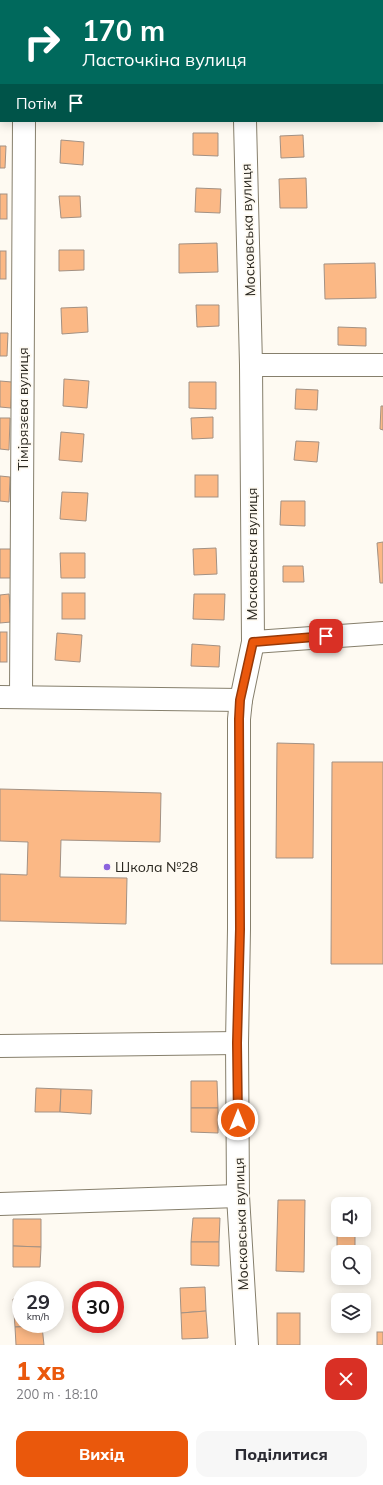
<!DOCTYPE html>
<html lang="uk">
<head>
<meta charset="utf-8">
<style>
  :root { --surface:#fff; --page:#f7f7f7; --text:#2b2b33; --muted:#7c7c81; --accent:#ea580c }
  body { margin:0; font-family:Mulish,sans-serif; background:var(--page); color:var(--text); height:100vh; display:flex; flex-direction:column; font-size:15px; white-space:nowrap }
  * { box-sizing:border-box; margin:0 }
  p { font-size:13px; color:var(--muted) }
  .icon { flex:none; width:22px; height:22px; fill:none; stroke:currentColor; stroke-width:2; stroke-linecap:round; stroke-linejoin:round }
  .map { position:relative; height:1345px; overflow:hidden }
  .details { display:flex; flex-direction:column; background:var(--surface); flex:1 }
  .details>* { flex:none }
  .top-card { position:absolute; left:0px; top:0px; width:383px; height:122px; box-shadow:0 2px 10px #0003; background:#00695c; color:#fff; overflow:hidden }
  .controls { position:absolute; left:331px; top:1197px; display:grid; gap:8px }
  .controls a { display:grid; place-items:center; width:40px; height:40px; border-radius:8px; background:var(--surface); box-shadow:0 2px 10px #0003; font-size:20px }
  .speed { position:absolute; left:12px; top:1281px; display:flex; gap:8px; font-size:20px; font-weight:700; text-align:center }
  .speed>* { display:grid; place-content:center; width:52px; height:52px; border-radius:50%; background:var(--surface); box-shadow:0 2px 10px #0003; line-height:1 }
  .speed small { font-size:10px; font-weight:400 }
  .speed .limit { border:6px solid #d22; background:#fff; color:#111 }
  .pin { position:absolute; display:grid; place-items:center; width:34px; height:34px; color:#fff; margin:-17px; border-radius:8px; box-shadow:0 2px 6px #0006 }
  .me { position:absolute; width:44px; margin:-22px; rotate:0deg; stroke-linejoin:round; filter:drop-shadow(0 0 3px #0008) }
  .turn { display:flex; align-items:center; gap:14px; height:84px; padding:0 16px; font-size:18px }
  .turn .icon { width:52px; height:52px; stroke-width:2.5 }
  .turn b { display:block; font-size:28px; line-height:34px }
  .then { display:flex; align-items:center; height:38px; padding:0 16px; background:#0003; gap:8px; font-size:15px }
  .round { display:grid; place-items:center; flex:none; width:42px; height:42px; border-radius:12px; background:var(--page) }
  .headline { display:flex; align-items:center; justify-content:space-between; height:68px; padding:0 16px }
  h1 { font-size:24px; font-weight:800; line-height:30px; color:var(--accent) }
  .cta { display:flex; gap:8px; margin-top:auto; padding:8px 16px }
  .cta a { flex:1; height:46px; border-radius:12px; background:var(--accent); color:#fff; font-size:16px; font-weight:800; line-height:46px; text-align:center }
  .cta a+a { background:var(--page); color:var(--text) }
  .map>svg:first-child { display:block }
</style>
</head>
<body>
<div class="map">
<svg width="383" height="1345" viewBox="0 0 383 1345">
  <rect width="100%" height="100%" fill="#fefaf2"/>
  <!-- building -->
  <g fill="#fbb885" stroke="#a39183">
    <rect x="279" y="0" width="27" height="1"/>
    <rect x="0" y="27" width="1" height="28"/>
    <path d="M0,78H1L0,104Z"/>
    <path d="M193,133H218V156L193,155Z"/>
    <path d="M303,135L304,157L281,158L280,136Z"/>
    <path d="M61,140L84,142L83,165L60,163Z"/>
    <path d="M0,146H6L5,168H0Z"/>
    <path d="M306,178L307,208H280L279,179Z"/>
    <path d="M196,188L221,189L220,213L195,212Z"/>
    <rect x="0" y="194" width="7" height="25"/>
    <path d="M59,196H80L81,217L61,218Z"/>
    <path d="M217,243L218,272L179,273V244Z"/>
    <path d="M59,250H84V270L59,271Z"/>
    <rect x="0" y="251" width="6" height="28"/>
    <path d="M375,263L376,298L325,299L324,264Z"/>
    <path d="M196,305H219V326L197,327Z"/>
    <path d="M87,307L88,332L62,334L61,308Z"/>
    <path d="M338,327L366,328V346L338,345Z"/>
    <path d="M0,333H8L7,356H0Z"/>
    <path d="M64,379L89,381L87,408L63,406Z"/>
    <path d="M0,381L12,382L11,408L0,407Z"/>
    <path d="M189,382H216V409L189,408Z"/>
    <path d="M296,389L318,390L317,410L295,409Z"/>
    <path d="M381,406H383V430L380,429Z"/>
    <path d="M213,417V438L192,439L191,418Z"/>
    <path d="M0,418H10L9,450L0,449Z"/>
    <path d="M61,432L84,434L82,462L59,460Z"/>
    <path d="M296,441L319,442L317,462L294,460Z"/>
    <rect x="195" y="475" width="23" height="22"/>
    <path d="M0,476L10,477L9,502L0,501Z"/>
    <path d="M62,492L88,493L86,521L60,519Z"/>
    <path d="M281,501H305V526L280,525Z"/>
    <path d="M383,542V583H380L377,543Z"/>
    <path d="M216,548L217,574L194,575L193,549Z"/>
    <path d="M0,549H11L12,578H0Z"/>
    <path d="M60,553H85V578H61Z"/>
    <path d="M283,566H303L304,582H283Z"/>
    <rect x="62" y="593" width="23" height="26"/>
    <path d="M9,594L11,622L0,623V595Z"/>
    <path d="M194,594H225L224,620L193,619Z"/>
    <rect x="0" y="632" width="7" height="30"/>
    <path d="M57,633L82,635L80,662L55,660Z"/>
    <path d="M192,644L220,646L219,667L191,666Z"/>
    <path d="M277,743L314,744L313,858H276Z"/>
    <path d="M332,762H383V964H331Z"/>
    <path d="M0,789L161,793L160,842L61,840L60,877L127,878L126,924L0,921V874L27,875L28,842L0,841Z"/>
    <path d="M191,1081H217L218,1108H191Z"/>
    <path d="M36,1088L61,1089L60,1112H35Z"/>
    <path d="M61,1089L92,1090L91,1114L60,1112Z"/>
    <path d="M191,1108H218V1133L191,1132Z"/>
    <path d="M278,1200H305L304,1272L276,1271Z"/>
    <path d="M193,1218H220L219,1242H191Z"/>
    <path d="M13,1219H41V1247L13,1246Z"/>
    <path d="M337,1219H338V1230H355V1250H337Z"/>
    <path d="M191,1242H219V1266L191,1265Z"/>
    <path d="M13,1246L41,1247L40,1267H13Z"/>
    <path d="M205,1287L206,1311L181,1313L180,1288Z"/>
    <path d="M13,1299H21V1324H42V1326L15,1327Z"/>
    <path d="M206,1311L208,1338L182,1339L181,1313Z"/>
    <rect x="277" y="1313" width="23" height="32"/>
    <path d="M42,1326L44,1345H16L15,1327Z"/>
    <rect x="377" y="1332" width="6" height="13"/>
  </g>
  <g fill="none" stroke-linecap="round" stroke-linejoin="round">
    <!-- minor casing -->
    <g stroke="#867f6c" stroke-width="24">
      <g id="minor">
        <path d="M241,0V1"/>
        <path d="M25,1V0"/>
        <path d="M245,121L251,365L253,642L241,700L239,719V929L237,1043L238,1196L247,1345"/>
        <path d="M251,365H383"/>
        <path d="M253,642L383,633"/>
        <path d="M0,697L241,700"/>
        <path d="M21,697L24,121"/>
        <path d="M0,1046L237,1043"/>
        <path d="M0,1204L238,1196"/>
      </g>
    </g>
    <!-- minor -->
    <use href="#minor" stroke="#fff" stroke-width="22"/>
  </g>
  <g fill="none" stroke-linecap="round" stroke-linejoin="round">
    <!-- route casing -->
    <g stroke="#983908" stroke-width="10">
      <path id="route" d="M238,1120L237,1043L240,929L239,719L240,700L253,642L326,636"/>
    </g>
    <!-- route -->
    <use href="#route" stroke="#ea580c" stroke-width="7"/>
  </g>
  <!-- markers -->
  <circle fill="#8c63dd" stroke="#fefaf2" stroke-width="1.5" cx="107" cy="867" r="4"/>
  <g text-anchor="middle" stroke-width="3.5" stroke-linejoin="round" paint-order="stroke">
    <!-- street labels -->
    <g font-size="14" fill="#2a271f" stroke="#fefaf2">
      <text transform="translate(248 230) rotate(-92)" y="5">Московська вулиця</text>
      <text transform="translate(23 409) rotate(-90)" y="5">Тімірязєва вулиця</text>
      <text transform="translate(252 554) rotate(-90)" y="5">Московська вулиця</text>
      <text transform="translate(241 1224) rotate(-92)" y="5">Московська вулиця</text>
    </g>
    <!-- poi labels -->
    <g font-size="14" fill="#2a271f" stroke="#fefaf2" text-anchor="start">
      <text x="115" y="872">Школа №28</text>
    </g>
  </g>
</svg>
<div class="controls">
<a><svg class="icon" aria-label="sound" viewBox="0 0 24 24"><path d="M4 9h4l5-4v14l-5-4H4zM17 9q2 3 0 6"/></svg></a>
<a><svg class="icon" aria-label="search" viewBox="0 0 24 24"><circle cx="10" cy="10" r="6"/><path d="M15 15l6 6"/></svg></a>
<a><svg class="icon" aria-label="layers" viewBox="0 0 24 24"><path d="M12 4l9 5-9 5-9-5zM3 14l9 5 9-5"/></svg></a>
</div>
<div class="speed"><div>29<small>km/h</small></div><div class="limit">30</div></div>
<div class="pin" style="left:326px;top:636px;background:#d93025"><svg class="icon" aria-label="arrive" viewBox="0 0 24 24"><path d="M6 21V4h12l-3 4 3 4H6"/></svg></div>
<svg class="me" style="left:238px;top:1120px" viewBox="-20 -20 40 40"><circle r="17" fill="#ea580c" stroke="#fff" stroke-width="3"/><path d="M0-11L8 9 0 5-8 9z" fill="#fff"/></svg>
<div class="top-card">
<div class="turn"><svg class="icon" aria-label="right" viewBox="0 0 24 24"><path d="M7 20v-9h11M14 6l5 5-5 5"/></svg><div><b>170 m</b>Ласточкіна вулиця</div></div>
<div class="then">Потім<svg class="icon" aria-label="arrive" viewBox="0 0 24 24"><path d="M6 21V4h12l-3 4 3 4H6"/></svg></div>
</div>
</div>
<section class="details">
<div class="headline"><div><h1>1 хв</h1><p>200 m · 18:10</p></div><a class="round" style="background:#d93025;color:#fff"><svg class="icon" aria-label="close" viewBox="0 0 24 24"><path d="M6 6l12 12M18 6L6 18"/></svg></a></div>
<div class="cta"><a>Вихід</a><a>Поділитися</a></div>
</section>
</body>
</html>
